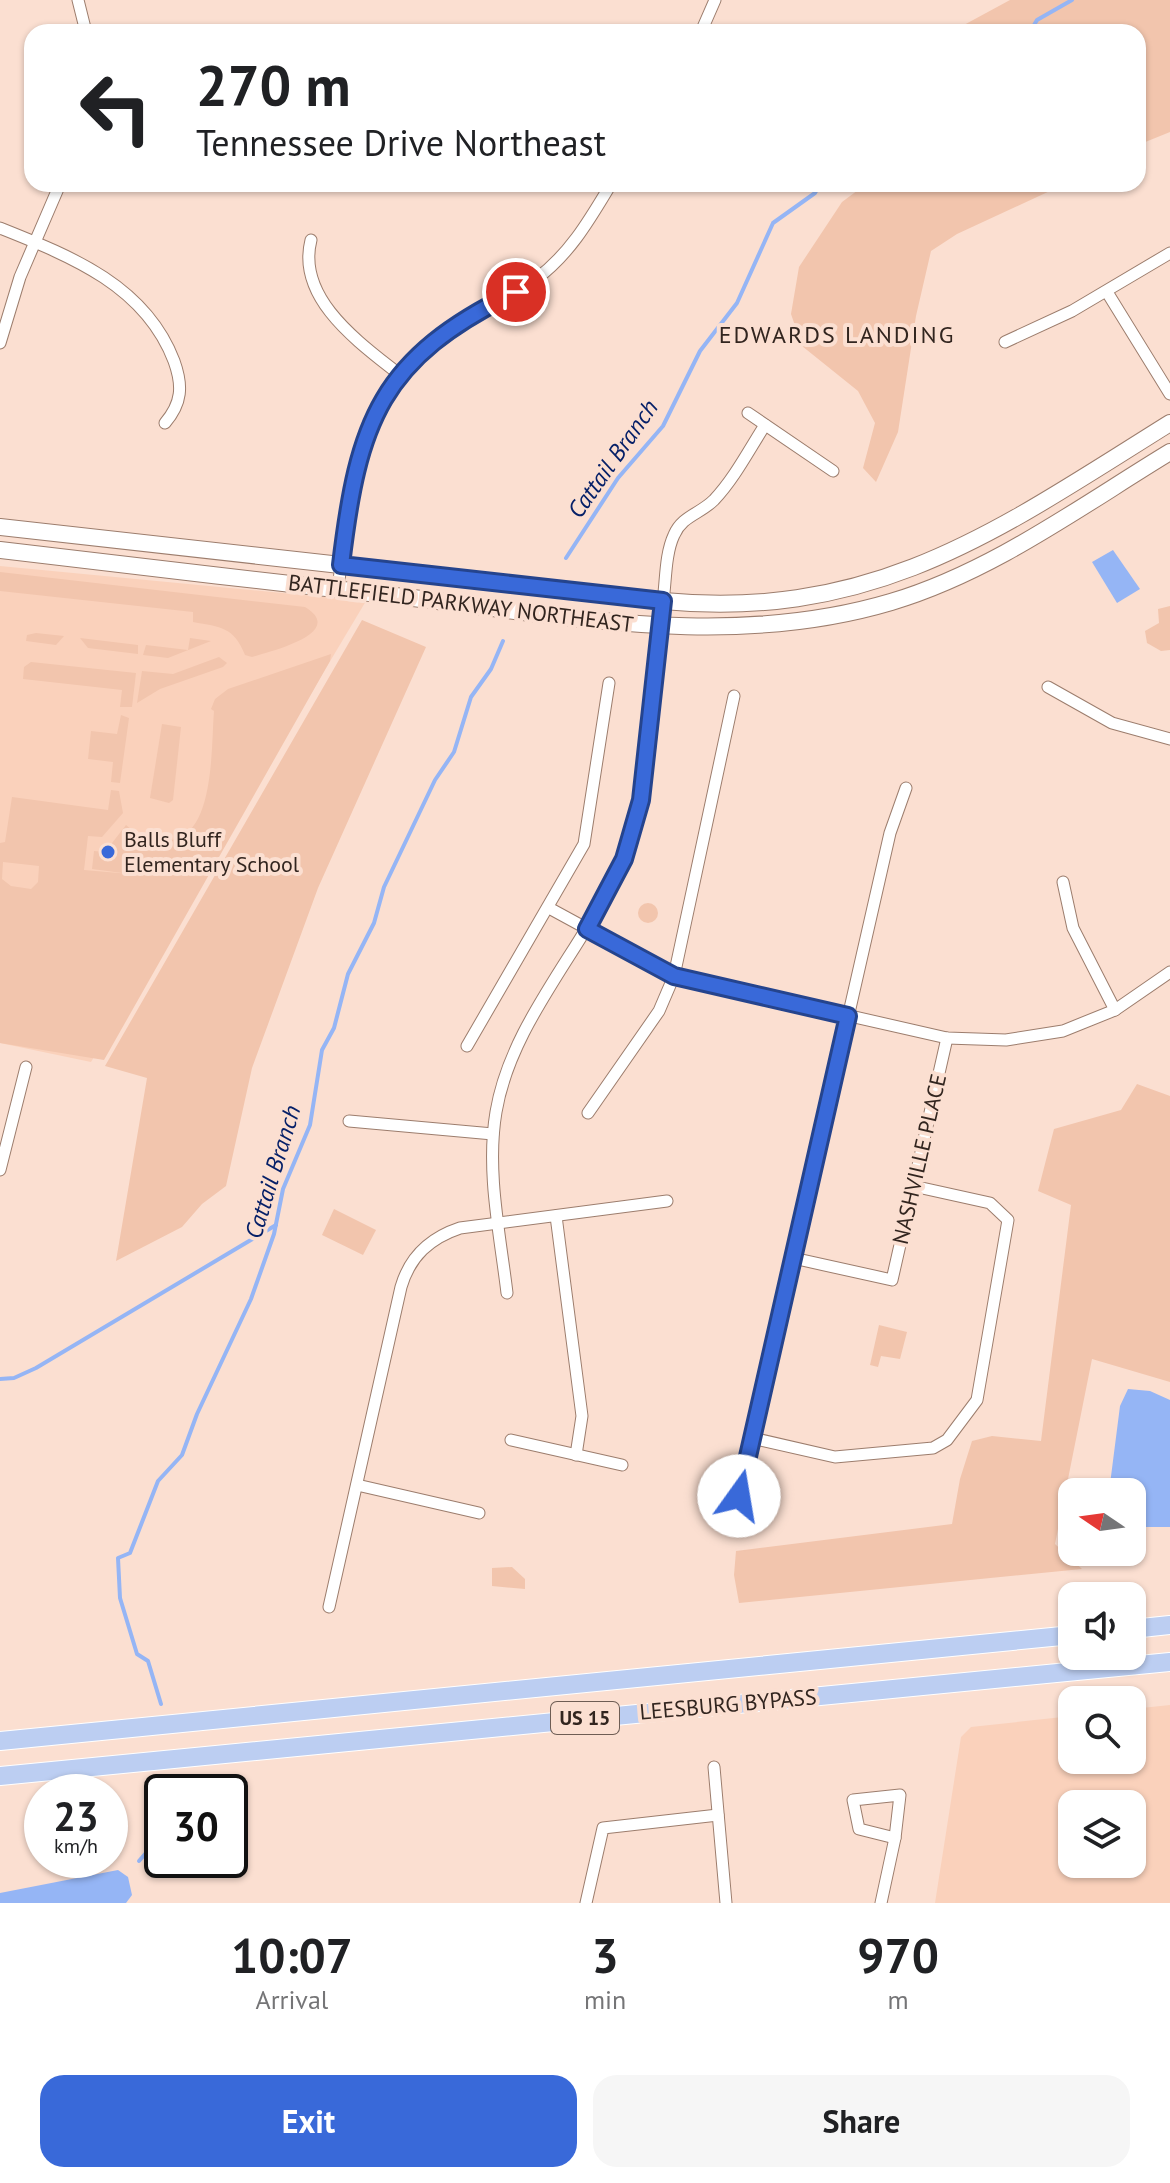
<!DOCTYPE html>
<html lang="en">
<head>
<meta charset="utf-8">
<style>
  :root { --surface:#fff; --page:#f6f6f6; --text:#202124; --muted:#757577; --accent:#3969d9 }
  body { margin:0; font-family:"PT Sans",sans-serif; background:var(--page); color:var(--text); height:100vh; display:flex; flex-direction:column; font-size:30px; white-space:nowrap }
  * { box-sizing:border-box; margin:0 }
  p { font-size:26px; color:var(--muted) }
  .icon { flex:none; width:44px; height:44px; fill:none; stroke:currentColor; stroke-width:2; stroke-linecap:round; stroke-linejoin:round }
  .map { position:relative; height:1903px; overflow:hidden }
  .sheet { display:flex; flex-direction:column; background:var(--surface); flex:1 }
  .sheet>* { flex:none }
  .guide { position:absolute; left:24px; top:24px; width:1122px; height:168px; border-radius:24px; box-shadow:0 2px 6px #0004; background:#fff; color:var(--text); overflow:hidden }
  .needle { width:52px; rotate:283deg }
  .fabs { position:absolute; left:1058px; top:1478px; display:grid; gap:16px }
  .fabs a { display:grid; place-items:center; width:88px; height:88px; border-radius:16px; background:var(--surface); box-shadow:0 2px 6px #0004; font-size:40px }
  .speed { position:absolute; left:24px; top:1774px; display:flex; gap:16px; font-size:40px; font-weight:700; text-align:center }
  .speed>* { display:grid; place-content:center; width:104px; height:104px; border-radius:50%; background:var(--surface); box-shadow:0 2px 6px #0004; line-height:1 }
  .speed small { font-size:20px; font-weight:400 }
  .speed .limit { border:4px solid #111; border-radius:12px; background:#fff; color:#111 }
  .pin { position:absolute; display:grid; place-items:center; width:68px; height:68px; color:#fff; margin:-34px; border:4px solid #fff; border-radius:50%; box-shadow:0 2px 8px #0007 }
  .me { position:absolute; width:88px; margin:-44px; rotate:13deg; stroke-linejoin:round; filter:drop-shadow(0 0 6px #0008) }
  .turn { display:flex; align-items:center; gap:28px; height:168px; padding:0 40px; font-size:36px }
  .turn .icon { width:104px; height:104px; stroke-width:2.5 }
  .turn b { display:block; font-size:56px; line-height:68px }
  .eta { display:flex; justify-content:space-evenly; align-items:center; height:136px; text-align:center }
  .eta b { font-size:48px; font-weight:600; line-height:56px }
  .button { display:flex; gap:16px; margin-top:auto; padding:16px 40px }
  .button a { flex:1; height:92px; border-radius:24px; background:var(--accent); color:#fff; font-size:32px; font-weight:600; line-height:92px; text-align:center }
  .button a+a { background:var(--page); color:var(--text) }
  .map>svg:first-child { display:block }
</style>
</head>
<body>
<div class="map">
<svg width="1170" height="1903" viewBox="0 0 1170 1903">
  <rect width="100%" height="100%" fill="#fbdfd1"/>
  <!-- built -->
  <g fill="#fad1bb" fill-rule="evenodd">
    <path d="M0,566L366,601L91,1062L0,1043Z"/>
    <path d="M1170,1705V1903H935L961,1737L971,1727L1072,1716V1760H1132V1709ZM1072,1804H1132V1864H1072Z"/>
  </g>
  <!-- green -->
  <g fill="#f2c5ad" fill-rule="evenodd">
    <path d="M1010,0H1170V132L1138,145V32H957L962,26Z"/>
    <path d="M866,184H1065L957,234L931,251L916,316L898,432L876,482L863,468L875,423L858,391L802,346L791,314L799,267L842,202Z"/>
    <path d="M0,572L305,607C348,633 268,652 252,657L245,655C234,627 221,627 193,622V612L0,591Z"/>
    <path d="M1170,606V650L1161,651L1147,643L1145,631L1159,623L1158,609Z"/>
    <path d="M362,620L426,647L318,888L252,1068L226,1186L202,1204L182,1227L116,1261L147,1078L105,1066Z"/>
    <path d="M36,633L64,636L56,645L26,641L27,635Z"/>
    <path d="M80,638L138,645V654L88,648Z"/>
    <path d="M190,638L211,641L168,658L143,655L146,645L188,650Z"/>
    <path d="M331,654L330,661L104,1060L0,1043V843L5,842L12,797L108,810L111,790L119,791L123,813L102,837L88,836L84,870L130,874L92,869L94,851L105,852L126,825C141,838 153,843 172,840C215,833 211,746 214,711L211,709L215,699L228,689ZM3,862L39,866L38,882L31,889L11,886L2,879Z"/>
    <path d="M219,657L227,663L223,667L160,689L137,703L142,671L173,674Z"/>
    <path d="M31,662L136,673L132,707H120L122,690L23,679L24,667Z"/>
    <path d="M121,715L129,718L120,783L111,782L113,762L88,759L91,731L117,734Z"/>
    <path d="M162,724L181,727L173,800L169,803L150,798Z"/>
    <circle cx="648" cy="913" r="10"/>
    <path d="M1137,1084L1170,1096V1382L1092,1359L1055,1544L1082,1569L739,1603L734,1575L736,1551L952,1524L960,1479L972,1441L992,1436L1041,1441L1071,1205L1038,1191L1054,1129L1121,1110Z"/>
    <path d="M334,1209L376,1230L363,1255L322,1235Z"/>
    <path d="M879,1325L907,1332L900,1359L881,1356L878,1367L870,1365Z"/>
    <path d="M512,1567L525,1579V1589L492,1586V1568Z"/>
  </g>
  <!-- water -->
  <g fill="#95b5f5">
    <path d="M1113,550L1140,589L1117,603L1092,562Z"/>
    <path d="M1128,1389L1150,1391L1170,1400V1527H1132V1492H1109L1120,1406Z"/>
    <path d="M118,1870L128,1877L132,1895L126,1903H0V1893Z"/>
  </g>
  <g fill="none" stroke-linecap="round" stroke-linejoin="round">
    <!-- stream -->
    <g stroke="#95b5f5" stroke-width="4">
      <path d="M1030,32L1037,20L1072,0"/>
      <path d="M566,558L618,478L663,426L700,351L737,303L773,223L815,193L820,184"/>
      <path d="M0,1379L14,1378L36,1368L276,1225"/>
      <path d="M161,1704L148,1661L137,1654L120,1598L118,1558L130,1553L158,1481L182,1455L197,1414L251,1299L274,1234L283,1189L310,1125L322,1050L334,1028L348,974L374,923L384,887L435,780L454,752L471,697L491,669L503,641"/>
      <path d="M164,1792L165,1785"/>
      <path d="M139,1861L158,1839L162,1807"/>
    </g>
    <!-- minor casing -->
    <g stroke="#9c7d6d" stroke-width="13">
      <g id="minor">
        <path d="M78,0L86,32"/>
        <path d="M701,32L715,0"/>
        <path d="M0,228C70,256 145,285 174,361C183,386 182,403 165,423"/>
        <path d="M311,240C296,299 360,343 400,375"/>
        <path d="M1107,292L1170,394"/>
        <path d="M1005,342L1072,311L1170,253"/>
        <path d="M0,343L20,277L60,184"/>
        <path d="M748,413L833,471"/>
        <path d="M338,589C350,490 356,400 442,334C471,312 507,300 536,279C570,254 590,219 611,184"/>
        <path d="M1048,687L1112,723L1170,739"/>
        <path d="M1063,882L1073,928L1115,1010"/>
        <path d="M549,908L674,976L947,1038L1006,1040L1063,1031L1115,1010L1170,972"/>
        <path d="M467,1046L584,844L609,683"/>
        <path d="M588,1113L659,1011L674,976L734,696"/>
        <path d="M349,1121L493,1134"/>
        <path d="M0,1170L26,1067"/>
        <path d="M556,1216L582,1416L576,1455"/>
        <path d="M793,1258L892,1280L947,1038"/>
        <path d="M507,1293C500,1234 486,1171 496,1112C513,1010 604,930 634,830C655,756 654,677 663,601C666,581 665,554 674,535C682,516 700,514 714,500C734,479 749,450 765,425"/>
        <path d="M752,1438L835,1457L933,1448L947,1440L977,1400L1008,1220L990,1203L913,1186"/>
        <path d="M511,1440L622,1465"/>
        <path d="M357,1485L479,1513"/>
        <path d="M732,1526L890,833L906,788"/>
        <path d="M329,1607L401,1287C410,1256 430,1238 460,1228L667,1201"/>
        <path d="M714,1767L726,1903"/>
        <path d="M900,1795L895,1838L859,1829L853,1800Z"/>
        <path d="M586,1903L603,1828L718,1815"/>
        <path d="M881,1903L895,1838"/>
      </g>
    </g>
    <!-- secondary casing -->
    <g stroke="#9c7d6d" stroke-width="18">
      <g id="secondary">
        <path d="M0,527L663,601C876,621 1000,529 1170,423"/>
        <path d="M0,550C138,567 275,582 413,598C573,617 733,649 891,602C992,572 1081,506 1170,452"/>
      </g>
    </g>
    <!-- trunk casing -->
    <g stroke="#fff" stroke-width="20">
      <g id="trunk">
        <path d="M1132,1629L1170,1625"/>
        <path d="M0,1741L1072,1635"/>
        <path d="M0,1776L1170,1662"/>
      </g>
    </g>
    <!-- minor -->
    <use href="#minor" stroke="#fff" stroke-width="11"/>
    <!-- secondary -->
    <use href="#secondary" stroke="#fff" stroke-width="16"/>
    <!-- trunk -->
    <use href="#trunk" stroke="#bccef2" stroke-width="18"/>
  </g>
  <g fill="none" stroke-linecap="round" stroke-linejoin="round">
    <!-- route casing -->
    <g stroke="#25448d" stroke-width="20">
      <path id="route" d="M516,292C380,358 358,421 341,565L663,601L641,800L624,859L587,929L674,976L848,1016L739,1496"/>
    </g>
    <!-- route -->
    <use href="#route" stroke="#3969d9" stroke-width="14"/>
  </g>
  <!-- markers -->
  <circle fill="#3969d9" stroke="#fbdfd1" stroke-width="3" cx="108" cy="852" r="8"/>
  <g text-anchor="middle" stroke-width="8" stroke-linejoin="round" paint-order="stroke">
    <!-- shield labels -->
    <rect fill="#fbdfd1" stroke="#6e5d54" stroke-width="2" x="551" y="1702" width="68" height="32" rx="6"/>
    <g font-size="20" font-weight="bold" fill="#32251f">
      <text x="585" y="1725">US 15</text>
    </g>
    <!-- street labels -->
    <g font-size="22" fill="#32251f" stroke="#fbdfd1">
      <text transform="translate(461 603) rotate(7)" y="8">BATTLEFIELD PARKWAY NORTHEAST</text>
      <text transform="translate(919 1159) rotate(-77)" y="8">NASHVILLE PLACE</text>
      <text transform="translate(728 1704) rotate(-5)" y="8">LEESBURG BYPASS</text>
    </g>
    <!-- poi labels -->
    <g font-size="22" fill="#32251f" stroke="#fbdfd1" text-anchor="start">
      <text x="124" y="847">Balls Bluff<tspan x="124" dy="25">Elementary School</tspan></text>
    </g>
    <!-- neighbourhood labels -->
    <g font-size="24" letter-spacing="2" fill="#32251f" stroke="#fbdfd1">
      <text x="837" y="343">EDWARDS LANDING</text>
    </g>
    <!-- water labels -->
    <g font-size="24" font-style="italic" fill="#062068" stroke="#fbdfd1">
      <text transform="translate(613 459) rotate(-55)" y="8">Cattail Branch</text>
      <text transform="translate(273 1172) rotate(-73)" y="8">Cattail Branch</text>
    </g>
  </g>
</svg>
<div class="fabs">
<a><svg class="needle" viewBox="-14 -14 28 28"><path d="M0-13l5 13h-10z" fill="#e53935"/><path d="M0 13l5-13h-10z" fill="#757577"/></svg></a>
<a><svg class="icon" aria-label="sound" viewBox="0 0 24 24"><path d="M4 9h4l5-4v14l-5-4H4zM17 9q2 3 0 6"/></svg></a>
<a><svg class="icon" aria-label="search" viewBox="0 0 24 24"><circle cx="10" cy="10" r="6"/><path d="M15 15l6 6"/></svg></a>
<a><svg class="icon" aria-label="layers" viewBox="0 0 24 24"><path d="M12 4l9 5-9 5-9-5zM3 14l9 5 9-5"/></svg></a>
</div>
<div class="speed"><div>23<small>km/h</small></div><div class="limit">30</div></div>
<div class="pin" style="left:516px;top:292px;background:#d93025"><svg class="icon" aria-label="arrive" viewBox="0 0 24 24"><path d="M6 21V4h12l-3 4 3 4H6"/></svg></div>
<svg class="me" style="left:739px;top:1496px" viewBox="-20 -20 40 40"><circle r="19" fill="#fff"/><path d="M0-13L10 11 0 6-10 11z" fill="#3969d9"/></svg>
<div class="guide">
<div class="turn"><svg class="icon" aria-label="left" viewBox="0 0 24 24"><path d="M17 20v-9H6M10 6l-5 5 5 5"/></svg><div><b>270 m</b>Tennessee Drive Northeast</div></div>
</div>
</div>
<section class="sheet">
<div class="eta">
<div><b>10:07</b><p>Arrival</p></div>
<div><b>3</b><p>min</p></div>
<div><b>970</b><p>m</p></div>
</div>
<div class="button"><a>Exit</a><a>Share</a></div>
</section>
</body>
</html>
